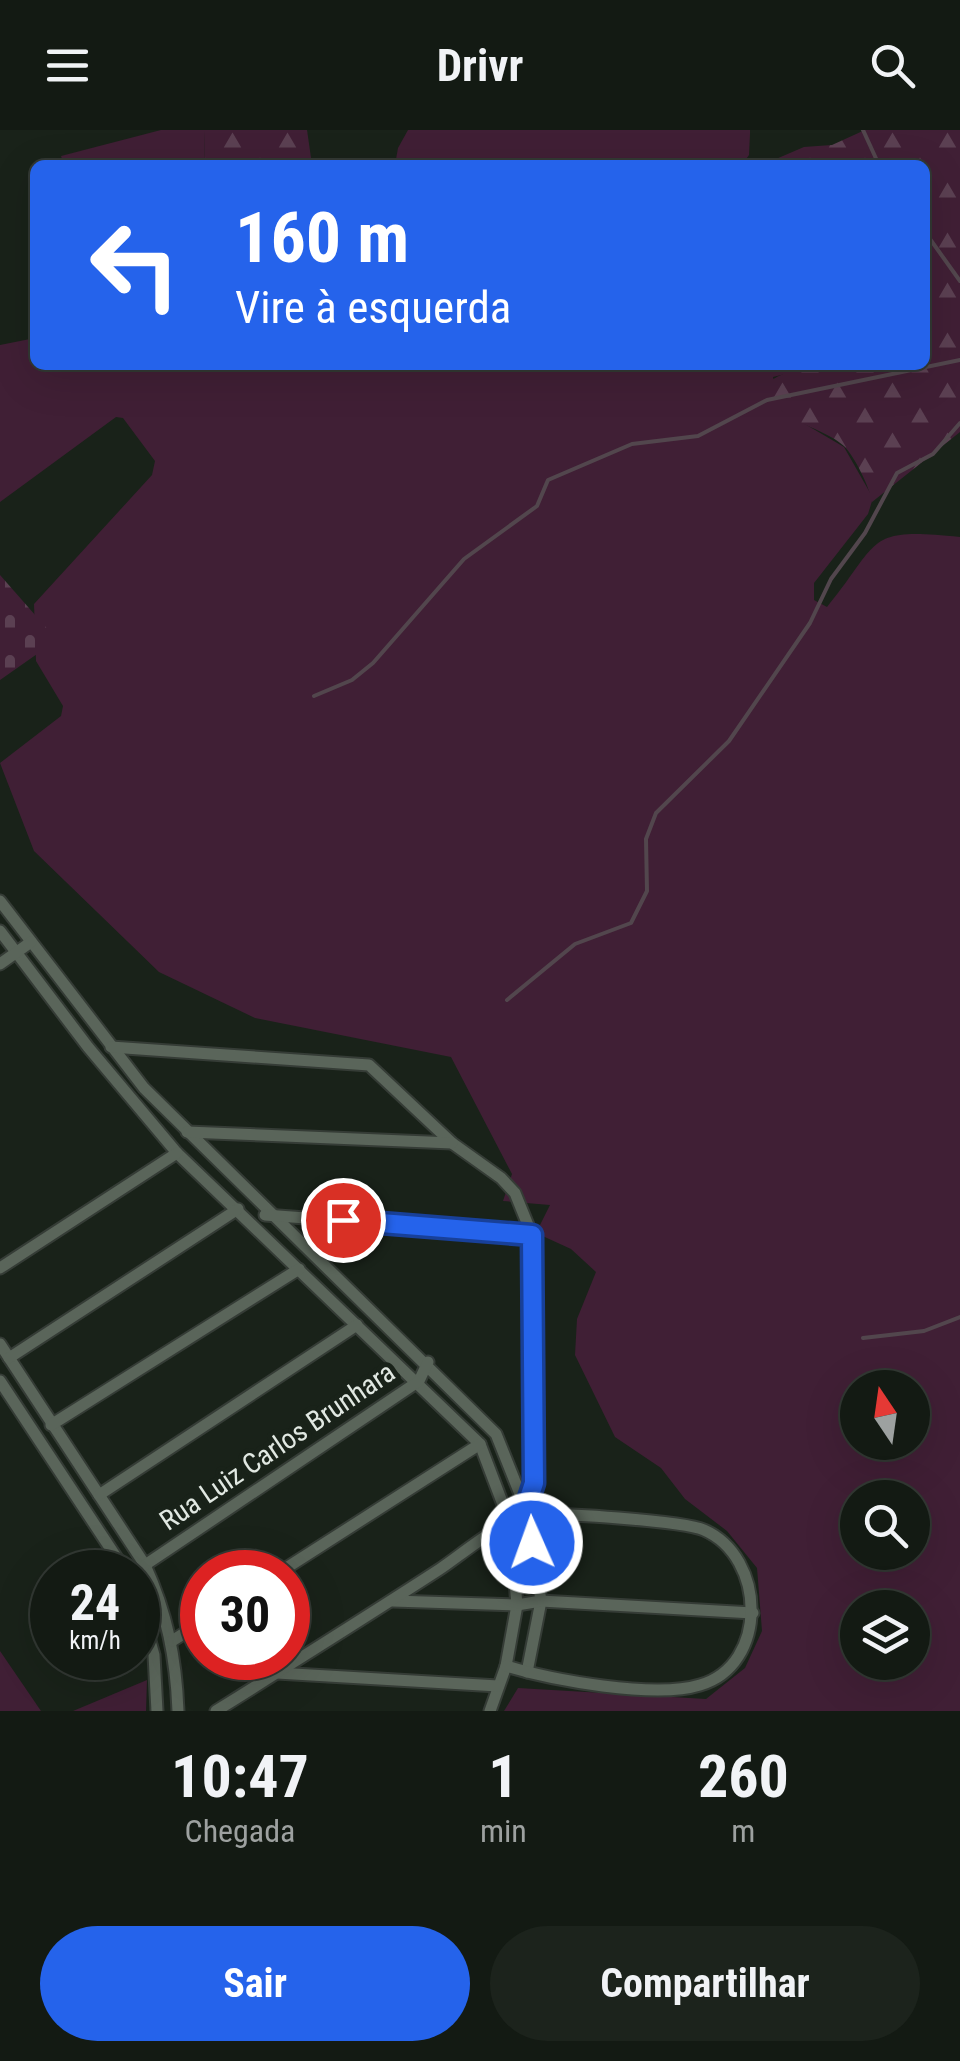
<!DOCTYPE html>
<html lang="pt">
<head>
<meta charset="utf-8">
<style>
  :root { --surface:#131a13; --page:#1c231c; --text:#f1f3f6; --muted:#9da1a0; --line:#323833; --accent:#2563eb }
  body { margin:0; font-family:"Roboto Condensed",sans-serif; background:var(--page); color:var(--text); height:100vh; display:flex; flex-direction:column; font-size:38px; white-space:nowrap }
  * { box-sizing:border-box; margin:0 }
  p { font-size:32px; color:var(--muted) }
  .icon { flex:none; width:55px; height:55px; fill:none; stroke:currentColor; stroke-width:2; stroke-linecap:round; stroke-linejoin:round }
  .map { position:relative; height:1581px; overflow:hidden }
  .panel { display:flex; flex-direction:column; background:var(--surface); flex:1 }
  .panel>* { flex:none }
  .hud { position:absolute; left:30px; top:30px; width:900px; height:210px; border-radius:15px; box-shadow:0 10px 40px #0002,0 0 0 2px var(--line); background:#2563eb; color:#fff; overflow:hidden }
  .needle { width:65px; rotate:347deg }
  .controls { position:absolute; left:840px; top:1240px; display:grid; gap:20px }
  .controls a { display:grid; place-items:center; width:90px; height:90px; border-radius:50%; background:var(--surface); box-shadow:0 10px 40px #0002,0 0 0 2px var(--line); font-size:50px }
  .speed { position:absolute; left:30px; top:1420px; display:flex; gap:20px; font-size:50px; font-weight:700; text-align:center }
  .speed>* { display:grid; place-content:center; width:130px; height:130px; border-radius:50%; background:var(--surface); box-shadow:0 10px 40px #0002,0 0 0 2px var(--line); line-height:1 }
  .speed small { font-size:25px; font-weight:400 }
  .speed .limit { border:15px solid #d22; background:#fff; color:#111 }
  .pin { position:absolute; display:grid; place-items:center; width:85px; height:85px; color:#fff; margin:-42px; border:5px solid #fff; border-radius:50%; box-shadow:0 2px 10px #0007 }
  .me { position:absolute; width:110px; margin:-55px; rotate:358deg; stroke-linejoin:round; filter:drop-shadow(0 0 8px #0008) }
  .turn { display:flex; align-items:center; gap:35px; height:210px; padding:0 40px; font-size:45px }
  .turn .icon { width:130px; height:130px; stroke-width:2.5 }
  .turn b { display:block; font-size:70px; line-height:85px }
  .eta { display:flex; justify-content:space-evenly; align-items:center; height:170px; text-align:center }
  .eta b { font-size:60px; font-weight:700; line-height:70px }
  .button { display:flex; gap:20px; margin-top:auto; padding:20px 40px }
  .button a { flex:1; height:115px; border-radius:60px; background:var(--accent); color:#fff; font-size:40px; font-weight:700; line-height:115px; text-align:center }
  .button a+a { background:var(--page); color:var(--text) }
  header { display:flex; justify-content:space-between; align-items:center; height:130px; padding:0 40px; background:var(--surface); font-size:45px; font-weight:700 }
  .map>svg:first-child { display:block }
</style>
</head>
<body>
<header><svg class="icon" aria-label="menu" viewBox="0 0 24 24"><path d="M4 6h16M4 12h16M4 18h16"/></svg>Drivr<svg class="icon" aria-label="search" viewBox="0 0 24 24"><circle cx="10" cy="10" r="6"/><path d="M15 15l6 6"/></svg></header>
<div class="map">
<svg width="960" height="1581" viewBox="0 0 960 1581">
  <defs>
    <pattern id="forest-firs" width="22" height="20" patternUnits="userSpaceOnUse" patternTransform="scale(2.5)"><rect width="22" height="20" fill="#401f35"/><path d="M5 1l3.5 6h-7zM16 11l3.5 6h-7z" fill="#5b4052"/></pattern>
    <pattern id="cemetery-stones" width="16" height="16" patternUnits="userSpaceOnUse" patternTransform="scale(2.5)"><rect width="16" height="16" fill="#401f35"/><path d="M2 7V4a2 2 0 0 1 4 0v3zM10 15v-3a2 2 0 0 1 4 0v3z" fill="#5b4052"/></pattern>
  </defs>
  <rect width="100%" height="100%" fill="#192219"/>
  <!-- grass -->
  <g fill="#401f35" fill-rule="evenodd">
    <path d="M161,0H204L205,35H64L61,26Z"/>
    <path d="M408,0H750V4L749,25L742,35H395L398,18Z"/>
    <path d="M35,208V235H821L773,247L781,280L844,317L873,368L868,384L814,453V470L827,477C882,410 864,397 960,407V1581H504L518,1558L706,1569L745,1538L762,1501L757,1438L727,1401L685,1369L661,1338L615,1307L575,1225L577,1189L596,1142L571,1119L536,1103L550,1075L503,1071L512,1044L451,927L255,888L159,842L34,721L0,633L61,586L63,576L36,531L34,474L152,345L155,331L123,288L116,287L0,372V215ZM858,1258H912V1312H858ZM858,1368H912V1422H858ZM858,1478H912V1532H858Z"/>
    <path d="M0,1521L41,1581H0Z"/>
    <path d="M147,1550L146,1581H73Z"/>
  </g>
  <!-- forest -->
  <g fill="url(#forest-firs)">
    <path d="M204,0H307L312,35H205Z"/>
    <path d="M865,0H960V302L872,372C870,358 855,327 844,316C823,296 769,290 766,255C795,225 884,235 925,235V35H762L804,17L832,15Z"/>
  </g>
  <!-- cemetery -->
  <path fill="url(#cemetery-stones)" d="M0,445L57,510L0,550Z"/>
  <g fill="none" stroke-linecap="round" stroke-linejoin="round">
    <!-- stream -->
    <g stroke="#52464d" stroke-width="4">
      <path d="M863,0L879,35"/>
      <path d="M925,102L960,151"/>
      <path d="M314,566L352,550L373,533L464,429L537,376L548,350L632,314L698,306L767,270L960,230"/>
      <path d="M507,870L575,814L631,793L647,761L646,709L656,683L729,611L810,493L831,449L865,403L897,343L933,324L960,293"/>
      <path d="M863,1208L924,1201L960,1187"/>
    </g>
    <!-- minor casing -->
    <g stroke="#353c36" stroke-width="15">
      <g id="minor">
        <path d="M0,771L144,958L496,1304L528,1384L541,1471L527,1542"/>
        <path d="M0,801L88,917L177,1023L480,1314L510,1393L517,1475L506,1536L490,1581"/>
        <path d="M0,834L31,812"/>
        <path d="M111,917L369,935L452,1013L501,1048L515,1063L532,1105L534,1353L526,1377"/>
        <path d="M187,1002L452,1013"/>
        <path d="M265,1085L532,1105"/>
        <path d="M0,1138L177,1023"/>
        <path d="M0,1214L145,1435C167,1483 176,1528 178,1581"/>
        <path d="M9,1228L238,1079"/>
        <path d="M0,1251L126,1442"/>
        <path d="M51,1295L299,1139"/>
        <path d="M99,1365L357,1195"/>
        <path d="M145,1435L419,1251L428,1232"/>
        <path d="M280,1442L480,1314"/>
        <path d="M138,1469L154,1525L157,1581"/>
        <path d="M393,1471L517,1475L541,1471L753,1483"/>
        <path d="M172,1511L202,1492"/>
        <path d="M277,1543L498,1556"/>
        <path d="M216,1581C291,1534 366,1487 440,1439C461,1425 506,1387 530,1385C554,1382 684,1391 704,1400C766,1427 769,1535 700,1555C655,1569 551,1550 506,1536"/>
      </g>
    </g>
    <!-- minor -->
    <use href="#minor" stroke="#5a655a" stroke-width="11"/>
  </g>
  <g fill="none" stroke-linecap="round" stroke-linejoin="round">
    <!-- route casing -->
    <g stroke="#184099" stroke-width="25">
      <path id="route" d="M343,1090L532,1105L534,1353L526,1377L532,1413"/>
    </g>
    <!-- route -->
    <use href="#route" stroke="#2563eb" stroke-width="18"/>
  </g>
  <g text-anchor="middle" stroke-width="10" stroke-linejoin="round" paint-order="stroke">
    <!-- street labels -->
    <g font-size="28" fill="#e1e8e2" stroke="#192219">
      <text transform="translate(277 1316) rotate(-34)" y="10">Rua Luiz Carlos Brunhara</text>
    </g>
  </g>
</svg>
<div class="controls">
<a><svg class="needle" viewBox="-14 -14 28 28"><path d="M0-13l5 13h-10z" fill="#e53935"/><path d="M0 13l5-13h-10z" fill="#9da1a0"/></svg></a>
<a><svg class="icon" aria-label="search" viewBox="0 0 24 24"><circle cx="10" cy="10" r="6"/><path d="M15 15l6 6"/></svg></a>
<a><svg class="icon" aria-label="layers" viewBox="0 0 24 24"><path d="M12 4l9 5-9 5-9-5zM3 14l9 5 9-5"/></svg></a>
</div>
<div class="speed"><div>24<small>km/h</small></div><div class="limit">30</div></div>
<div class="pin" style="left:343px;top:1090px;background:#d93025"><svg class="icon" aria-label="arrive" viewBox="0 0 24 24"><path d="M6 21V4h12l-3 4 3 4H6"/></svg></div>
<svg class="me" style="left:532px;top:1413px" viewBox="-20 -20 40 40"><circle r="17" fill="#2563eb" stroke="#fff" stroke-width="3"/><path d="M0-11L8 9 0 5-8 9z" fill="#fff"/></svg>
<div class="hud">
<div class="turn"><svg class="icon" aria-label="left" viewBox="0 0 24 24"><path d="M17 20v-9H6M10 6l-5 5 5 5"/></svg><div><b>160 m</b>Vire à esquerda</div></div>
</div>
</div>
<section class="panel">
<div class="eta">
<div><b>10:47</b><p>Chegada</p></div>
<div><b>1</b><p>min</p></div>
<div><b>260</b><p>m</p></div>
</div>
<div class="button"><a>Sair</a><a>Compartilhar</a></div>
</section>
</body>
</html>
